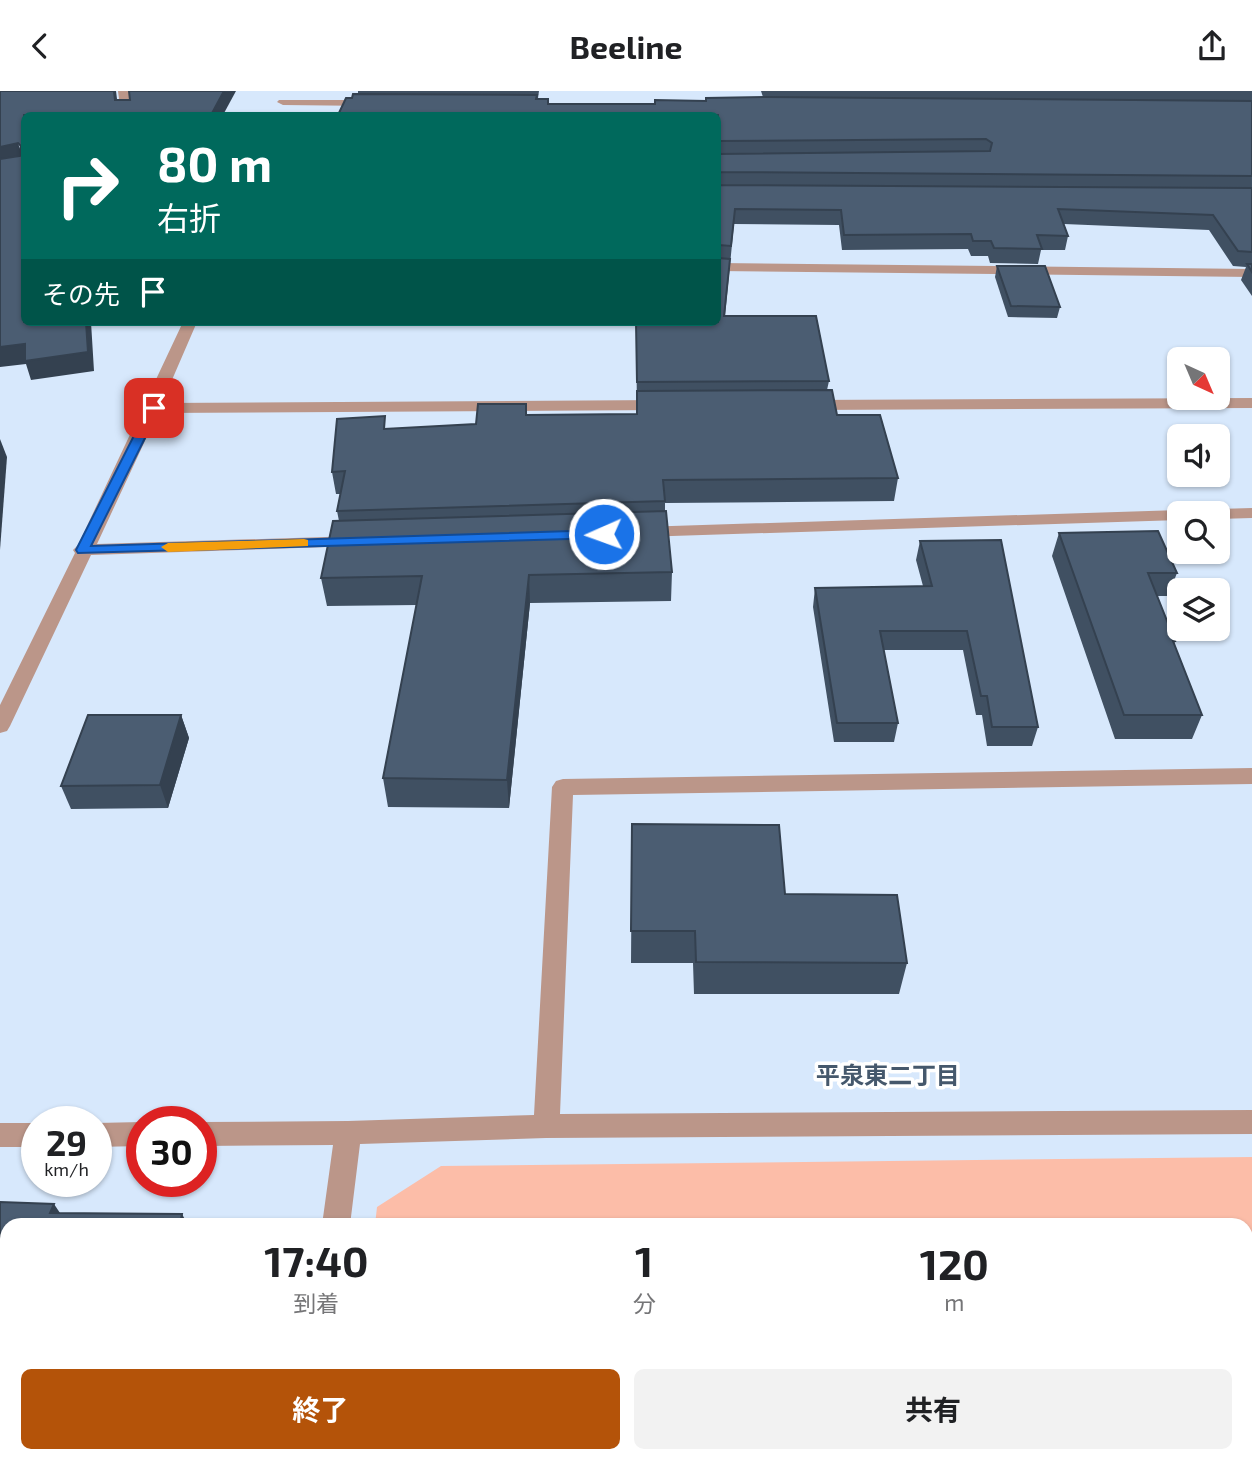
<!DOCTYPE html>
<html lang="ja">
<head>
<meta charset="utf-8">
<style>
  :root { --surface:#fff; --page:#f2f2f2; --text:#202124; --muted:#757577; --accent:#b45309 }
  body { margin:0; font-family:"Exo 2","Noto Sans JP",sans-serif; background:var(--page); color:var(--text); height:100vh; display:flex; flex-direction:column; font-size:26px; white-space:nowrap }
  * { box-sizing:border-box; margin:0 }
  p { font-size:23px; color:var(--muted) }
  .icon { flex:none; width:38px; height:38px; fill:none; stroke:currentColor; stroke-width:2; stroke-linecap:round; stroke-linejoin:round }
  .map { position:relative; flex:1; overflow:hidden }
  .drawer { position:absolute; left:0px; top:1127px; width:1253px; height:245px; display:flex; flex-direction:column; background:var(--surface); border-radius:21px 21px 0 0; box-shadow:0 2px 5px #0004 }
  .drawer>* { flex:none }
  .top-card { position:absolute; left:21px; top:21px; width:700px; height:214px; border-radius:10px; box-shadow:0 2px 5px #0004; background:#00695c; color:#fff; overflow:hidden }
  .needle { width:46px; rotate:136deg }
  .tools { position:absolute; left:1167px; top:256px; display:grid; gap:14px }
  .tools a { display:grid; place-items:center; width:63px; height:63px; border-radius:10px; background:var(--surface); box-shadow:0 2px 5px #0004; font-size:35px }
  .speed { position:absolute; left:21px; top:1015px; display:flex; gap:14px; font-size:35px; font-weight:700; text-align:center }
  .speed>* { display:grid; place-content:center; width:91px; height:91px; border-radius:50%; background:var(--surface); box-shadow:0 2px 5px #0004; line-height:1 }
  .speed small { font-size:18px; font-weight:400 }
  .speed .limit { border:10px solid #d22; background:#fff; color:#111 }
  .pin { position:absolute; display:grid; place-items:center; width:60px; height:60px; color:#fff; margin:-30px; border-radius:14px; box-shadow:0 4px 10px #0006 }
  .me { position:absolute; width:77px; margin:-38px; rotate:268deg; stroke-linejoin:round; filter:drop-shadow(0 0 5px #0008) }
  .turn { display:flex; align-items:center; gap:24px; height:147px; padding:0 21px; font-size:32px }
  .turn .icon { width:91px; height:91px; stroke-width:2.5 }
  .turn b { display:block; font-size:49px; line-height:60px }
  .then { display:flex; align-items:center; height:66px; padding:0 21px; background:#0003; gap:14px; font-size:26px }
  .eta { display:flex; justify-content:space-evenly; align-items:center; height:119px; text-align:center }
  .eta b { font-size:42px; font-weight:700; line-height:49px }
  .cta { display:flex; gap:14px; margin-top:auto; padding:14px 21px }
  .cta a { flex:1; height:80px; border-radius:10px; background:var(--accent); color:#fff; font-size:28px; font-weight:700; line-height:80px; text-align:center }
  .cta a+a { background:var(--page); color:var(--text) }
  header { display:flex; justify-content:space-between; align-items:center; height:91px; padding:0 21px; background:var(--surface); font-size:32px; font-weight:700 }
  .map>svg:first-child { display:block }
</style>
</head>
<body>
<header><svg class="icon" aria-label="back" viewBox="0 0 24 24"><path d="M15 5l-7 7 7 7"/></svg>Beeline<svg class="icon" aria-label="share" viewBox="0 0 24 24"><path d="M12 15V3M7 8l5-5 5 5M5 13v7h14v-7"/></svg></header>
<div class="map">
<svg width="1252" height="1372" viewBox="0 0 1252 1372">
  <rect width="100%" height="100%" fill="#d7e8fc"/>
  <!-- green -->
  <path fill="#fcbda8" d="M1252,1066V1372H349L350,1365H1246V1134H375L377,1116L441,1075Z"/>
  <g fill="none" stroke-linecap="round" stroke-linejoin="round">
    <!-- minor -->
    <g fill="#bb9689" fill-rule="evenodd">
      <path d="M118,0H130L132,24H121Z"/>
      <path d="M279,9H372L378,12L372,15L283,14L277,11Z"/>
      <path d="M718,172L1252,178V186L718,180Z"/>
      <path d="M183,231H197L162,312L663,309L671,314L663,319L158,322L97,453L357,445L366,450L357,455L91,464L10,635L7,640L0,642V614L75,462L73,459L78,454Z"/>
      <path d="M1252,307V317L807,319L799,314L807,309Z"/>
      <path d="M1252,417V427L1218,428V422H1210L1218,418Z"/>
      <path d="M1180,419L1187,422H1180V429L641,446L632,441L641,436Z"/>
      <path d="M1252,677V693L573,704L560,1023L1252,1019V1043L546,1047L360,1053L350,1134H322L333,1054L201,1055V1031L348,1030L534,1024L552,696L556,690L563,688Z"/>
      <path d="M142,1031V1055L96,1056V1032Z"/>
      <rect x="0" y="1032" width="37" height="24"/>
      <path d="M291,1365H321L320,1372H290Z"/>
    </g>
  </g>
  <!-- wall -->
  <g fill="#405062">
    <path d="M358,0H539L538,7L537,8L548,13H655L706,10L763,6L761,0H1252V205L1241,189L1246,176L1233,175L1209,139L1064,133L1068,145L1065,159H1041L1038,173L990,172L988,165H971L968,158L842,159L839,134L734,133L725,225L829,290L827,299L837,324L898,387L894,410L665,412V420L672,481L671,510L530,512L509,717L388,716L383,687L417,514L327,515L321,487L339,430L337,420L340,403H336L332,381L387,338L476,333L526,313L527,324L637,323L636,231L718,24L352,7L358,3Z"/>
    <path d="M997,175L1060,216L1057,227L1008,226L995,186Z"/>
    <path d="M1059,442L1177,482L1168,505H1157L1175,550L1174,553L1202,624L1192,648H1115L1052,465Z"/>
    <path d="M920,450L1038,636L1032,655H987L982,624H976L963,559H884L898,632L894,651H834L813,516L815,497L923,495L916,469Z"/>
    <path d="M181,624L189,647L168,717L71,718L61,695Z"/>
    <path d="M632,733L785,803L907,872L899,903H694L693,872H631Z"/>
    <path d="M0,1111L60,1122L7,1134V1278H0Z"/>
  </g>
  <!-- shaded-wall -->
  <g fill="#344150">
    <path d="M114,0H116L119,24L115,9Z"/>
    <path d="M224,0H236L223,24H211Z"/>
    <path d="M18,52L24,69L0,74V56Z"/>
    <path d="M86,231H91L94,280L31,289L26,273L0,276V256Z"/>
    <path d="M0,348L7,366L0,459Z"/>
    <path d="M529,484L530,512L509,717L507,689Z"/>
    <path d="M181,624L189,647L168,717L160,694Z"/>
    <path d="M54,1113L68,1134L50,1122Z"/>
    <path d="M182,1123L188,1134H180Z"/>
    <path d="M239,1365H255L254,1372H238Z"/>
  </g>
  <!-- building -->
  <g fill="#4b5d72" stroke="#344150" stroke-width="2">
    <path d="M0,0H114L115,9H130L129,0H224L211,24H24V231H86L88,261L25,270V253L0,256V68L20,65L21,55L18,52L0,56Z"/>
    <path d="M353,3L537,4L536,8H548V13H655V9L706,10V7L766,6L1252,10V85L719,81L718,86V63L990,60L992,52L986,48L719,50L718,51V24H338L346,7H352Z"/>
    <path d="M718,93L719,94L1252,97V161L1238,160L1213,124L1058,118L1068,145L1037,144L1042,158L994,157L991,150H973L971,143L844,144L841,119L735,118L731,155L719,154L718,156Z"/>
    <path d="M718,167L730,168L724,225H816L829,290L637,291L636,231H718Z"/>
    <path d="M1247,173H1252V181Z"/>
    <path d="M997,175H1045L1060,216L1011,215Z"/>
    <path d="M832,299L837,324H880L898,387L663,389L665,410L337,420L345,380L332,381L337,328L385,325L384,338L476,333L478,313H526V324L637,323V300Z"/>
    <path d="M666,420L672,481L529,484L507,689L383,687L422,485L321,487L333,430Z"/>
    <path d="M1158,440L1177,482H1148L1175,550H1173L1202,624H1124L1059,442Z"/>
    <path d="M1001,449L1038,636H992L987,605H981L967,540H880L898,632H837L815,497L932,495L920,450Z"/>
    <path d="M88,624H181L160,694L61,695Z"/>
    <path d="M632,733L779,734L785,803L897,804L907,872L696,871L695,840H631Z"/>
    <path d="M0,1111L54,1113L50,1122L182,1123L180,1134H7V1255H0Z"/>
    <path d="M7,1325V1365H239L238,1372H0V1351Z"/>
  </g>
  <!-- route -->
  <path fill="#1a73e8" stroke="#114b97" stroke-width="2" d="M154,313L160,317L91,455L604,439L610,443L604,447L78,462L76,459L148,317Z"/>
  <!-- slow -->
  <path fill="#f59e0b" d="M304,448L308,449V455L168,461L161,456L168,452Z"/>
  <g text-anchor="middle" stroke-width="7" stroke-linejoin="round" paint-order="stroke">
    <!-- near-neighbourhood labels -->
    <g font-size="24" font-weight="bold" fill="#45586c" stroke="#fff">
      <text x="888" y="993">平泉東二丁目</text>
    </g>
  </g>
</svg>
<div class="tools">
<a><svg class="needle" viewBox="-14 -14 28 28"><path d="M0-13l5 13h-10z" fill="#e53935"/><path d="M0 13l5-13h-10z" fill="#757577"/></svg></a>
<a><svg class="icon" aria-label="sound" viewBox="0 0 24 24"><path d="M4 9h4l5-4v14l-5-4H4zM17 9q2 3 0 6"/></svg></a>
<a><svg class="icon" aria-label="search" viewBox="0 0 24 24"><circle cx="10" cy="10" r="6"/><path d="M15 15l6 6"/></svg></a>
<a><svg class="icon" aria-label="layers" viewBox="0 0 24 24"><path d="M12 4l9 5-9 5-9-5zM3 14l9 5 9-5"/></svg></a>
</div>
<div class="speed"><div>29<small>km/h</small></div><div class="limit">30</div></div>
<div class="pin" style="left:154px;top:317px;background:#d93025"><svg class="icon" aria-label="arrive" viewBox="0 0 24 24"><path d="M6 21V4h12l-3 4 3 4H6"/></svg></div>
<svg class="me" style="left:604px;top:443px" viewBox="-20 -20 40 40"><circle r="17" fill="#1a73e8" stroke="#fff" stroke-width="3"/><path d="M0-11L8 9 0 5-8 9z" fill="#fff"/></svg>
<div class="top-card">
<div class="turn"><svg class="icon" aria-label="right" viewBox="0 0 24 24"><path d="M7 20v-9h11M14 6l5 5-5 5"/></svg><div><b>80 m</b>右折</div></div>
<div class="then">その先<svg class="icon" aria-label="arrive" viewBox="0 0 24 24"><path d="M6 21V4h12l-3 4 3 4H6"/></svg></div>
</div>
<section class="drawer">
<div class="eta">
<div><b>17:40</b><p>到着</p></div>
<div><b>1</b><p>分</p></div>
<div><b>120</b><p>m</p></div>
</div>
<div class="cta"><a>終了</a><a>共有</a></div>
</section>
</div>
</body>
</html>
